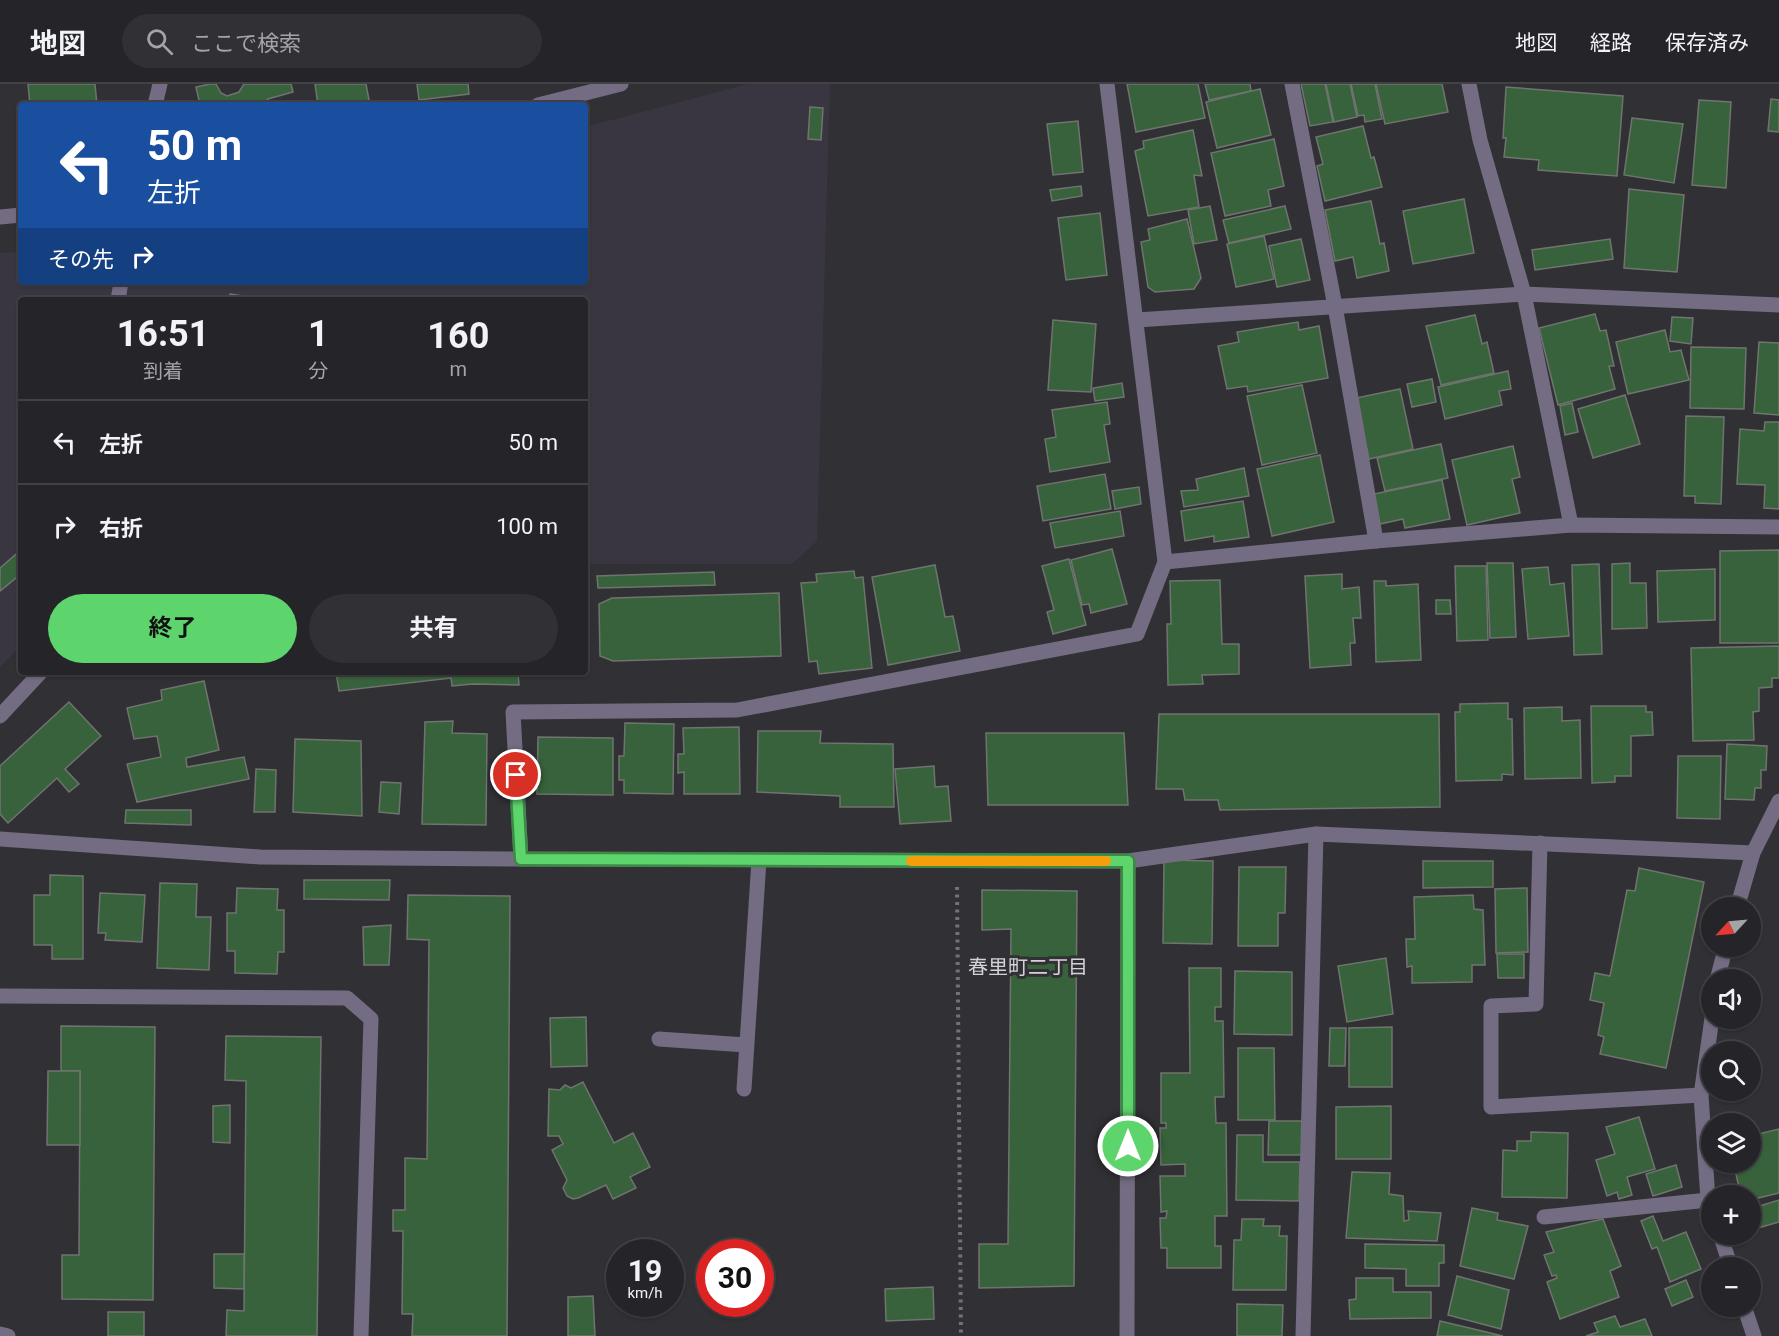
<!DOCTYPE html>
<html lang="ja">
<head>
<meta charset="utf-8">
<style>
  :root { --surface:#252428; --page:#313034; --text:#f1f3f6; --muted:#a3a4a8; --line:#424145; --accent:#5dd56c }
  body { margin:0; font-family:Roboto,"Noto Sans JP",sans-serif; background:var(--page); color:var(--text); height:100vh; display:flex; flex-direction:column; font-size:22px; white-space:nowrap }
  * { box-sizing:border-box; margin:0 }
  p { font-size:20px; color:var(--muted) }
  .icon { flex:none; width:33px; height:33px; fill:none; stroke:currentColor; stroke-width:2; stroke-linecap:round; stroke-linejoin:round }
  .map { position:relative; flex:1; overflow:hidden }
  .side { position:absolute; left:18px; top:213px; width:570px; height:378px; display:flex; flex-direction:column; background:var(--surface); border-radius:6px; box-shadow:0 2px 4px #0004,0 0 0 2px var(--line) }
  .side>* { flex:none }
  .guide { position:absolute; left:18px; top:18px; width:570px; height:183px; border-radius:6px; box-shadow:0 2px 4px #0004,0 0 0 2px var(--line); background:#1a4fa0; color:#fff; overflow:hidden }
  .needle { width:39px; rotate:244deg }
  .tools { position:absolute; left:1701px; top:813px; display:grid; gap:12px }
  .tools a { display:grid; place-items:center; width:60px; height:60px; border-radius:50%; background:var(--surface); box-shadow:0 2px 4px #0004,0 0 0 2px var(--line); font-size:30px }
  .speed { position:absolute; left:606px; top:1155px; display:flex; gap:12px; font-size:30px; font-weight:700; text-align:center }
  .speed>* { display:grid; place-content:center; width:78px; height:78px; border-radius:50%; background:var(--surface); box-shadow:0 2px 4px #0004,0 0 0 2px var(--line); line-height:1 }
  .speed small { font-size:15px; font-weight:400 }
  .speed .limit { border:9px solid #d22; background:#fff; color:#111 }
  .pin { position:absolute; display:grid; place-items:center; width:51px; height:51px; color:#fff; margin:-26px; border:3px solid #fff; border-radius:50%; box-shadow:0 2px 6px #0007 }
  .me { position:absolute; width:66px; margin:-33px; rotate:0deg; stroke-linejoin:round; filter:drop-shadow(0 0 4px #0008) }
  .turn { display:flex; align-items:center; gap:21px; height:126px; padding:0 30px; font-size:27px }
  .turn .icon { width:78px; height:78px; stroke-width:2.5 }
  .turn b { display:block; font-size:42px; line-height:51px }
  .then { display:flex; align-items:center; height:57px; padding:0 30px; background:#0003; gap:12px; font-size:22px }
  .eta { display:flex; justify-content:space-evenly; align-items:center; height:102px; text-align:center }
  .eta b { font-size:36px; font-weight:700; line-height:42px }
  .button { display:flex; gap:12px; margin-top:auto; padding:12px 30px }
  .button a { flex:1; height:69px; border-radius:36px; background:var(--accent); color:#111; font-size:24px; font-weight:700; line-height:69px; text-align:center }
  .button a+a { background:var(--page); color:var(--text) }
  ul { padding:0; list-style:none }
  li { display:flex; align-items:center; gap:18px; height:84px; padding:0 30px; border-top:2px solid var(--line) }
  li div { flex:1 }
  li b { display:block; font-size:22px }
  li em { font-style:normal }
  header { display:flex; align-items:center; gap:36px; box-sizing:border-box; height:84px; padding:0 30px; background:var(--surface); border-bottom:2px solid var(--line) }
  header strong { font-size:28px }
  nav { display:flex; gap:33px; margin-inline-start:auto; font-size:21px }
  .search { width:420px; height:54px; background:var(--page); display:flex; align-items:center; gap:15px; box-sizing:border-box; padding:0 21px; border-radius:33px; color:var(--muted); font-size:22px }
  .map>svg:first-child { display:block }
</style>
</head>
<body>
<header>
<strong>地図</strong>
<div class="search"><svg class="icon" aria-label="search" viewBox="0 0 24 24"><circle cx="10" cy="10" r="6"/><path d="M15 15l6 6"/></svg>ここで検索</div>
<nav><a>地図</a><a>経路</a><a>保存済み</a></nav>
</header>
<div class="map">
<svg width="1779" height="1252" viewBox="0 0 1779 1252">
  <rect width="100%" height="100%" fill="#313035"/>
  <!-- built -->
  <path fill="#393641" d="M748,0H830L817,457L792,480H585V216H21V562L0,583V169L21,168V198H585V43Z"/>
  <!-- building -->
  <g fill="#38623c" stroke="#6f746f" stroke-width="1.5">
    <path d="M28,0H95L97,21H30Z"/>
    <path d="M210,0H216L221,9L227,12L239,8L244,0H291L293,8L268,15L264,21H200L196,3Z"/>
    <path d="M315,0H366L370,21H318Z"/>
    <path d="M417,0H468L469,10L419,16Z"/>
    <path d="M1127,0H1198L1205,34L1136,48Z"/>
    <path d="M1205,0H1250L1251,7L1209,16Z"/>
    <path d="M1301,0H1325L1333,38L1310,42Z"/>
    <path d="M1326,0H1350L1357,33L1334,38Z"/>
    <path d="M1351,0H1375L1382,35L1365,38L1364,31L1358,32Z"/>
    <path d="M1376,0H1442L1448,28L1385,40Z"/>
    <path d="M1506,3L1623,12L1617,92L1538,86L1539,76L1504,73L1506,54H1503Z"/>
    <path d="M1260,5L1271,51L1217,64L1206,18Z"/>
    <path d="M1771,15L1779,16V48L1768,47Z"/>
    <path d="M1699,16L1731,18L1726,104L1692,101Z"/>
    <path d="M810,23L823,24L821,56L808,55Z"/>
    <path d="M1632,34L1683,40L1674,99L1624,91Z"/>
    <path d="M1078,37L1083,88L1053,91L1047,40Z"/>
    <path d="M1363,42L1371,74L1374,73L1382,103L1325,117L1317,82L1323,80L1316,53Z"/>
    <path d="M1193,46L1202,92L1194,91L1199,123L1148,132L1135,67L1144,64L1143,57Z"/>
    <path d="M1274,55L1284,102L1268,106L1271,122L1225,132L1211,69Z"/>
    <path d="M1081,102L1082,112L1052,117L1050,106Z"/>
    <path d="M1629,105L1684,111L1677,188L1624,184Z"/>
    <path d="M1464,115L1474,169L1413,180L1403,127Z"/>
    <path d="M1371,117L1380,160L1384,159L1389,187L1357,194L1353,173L1335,177L1325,126Z"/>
    <path d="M1210,122L1217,156L1194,160L1188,126Z"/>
    <path d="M1285,122L1291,145L1229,159L1223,136Z"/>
    <path d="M1100,129L1107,191L1066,196L1058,134Z"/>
    <path d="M1187,135L1201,194L1194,205L1155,208L1148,203L1141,158L1150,156L1148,145Z"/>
    <path d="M1264,152L1274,195L1236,203L1227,160Z"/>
    <path d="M1301,155L1310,196L1277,203L1269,162Z"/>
    <path d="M1610,155L1613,175L1535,186L1532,166Z"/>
    <path d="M230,210L269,216H229Z"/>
    <path d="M1595,230L1600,247L1606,246L1614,282H1609L1615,305L1558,321L1539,244Z"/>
    <path d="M1475,231L1482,260L1487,258L1494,289L1441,301L1426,242Z"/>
    <path d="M1672,233L1693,234L1691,260L1670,257Z"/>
    <path d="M1053,236L1096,240L1091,308L1048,306Z"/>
    <path d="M1298,238L1299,246L1319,242L1328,294L1248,308L1247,302L1227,305L1218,262L1239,258L1237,248Z"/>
    <path d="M1665,246L1670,268L1681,266L1689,296L1628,310L1616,258Z"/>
    <path d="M1759,258L1779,259V331L1754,329Z"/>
    <path d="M1691,263L1746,264L1744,325L1690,324Z"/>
    <path d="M1508,287L1511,305L1499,307L1502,321L1445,335L1438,303Z"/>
    <path d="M1432,295L1436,318L1412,323L1407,300Z"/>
    <path d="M1122,299L1124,313L1095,317L1093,304Z"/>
    <path d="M1302,301L1317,369L1262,381L1247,312Z"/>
    <path d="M1400,305L1413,365L1369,375L1356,314Z"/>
    <path d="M1625,311L1640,360L1593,374L1578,325Z"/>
    <path d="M1107,318L1110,340L1104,341L1110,378L1050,388L1045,355L1056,353L1052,326Z"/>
    <path d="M1572,319L1578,348L1565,351L1560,322Z"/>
    <path d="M1686,332L1724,333L1721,420L1695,419V412H1684Z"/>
    <path d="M1765,338H1779V425L1764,424L1765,401L1737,400L1740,345L1764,347Z"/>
    <path d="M1441,360L1448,394L1385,407L1377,374Z"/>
    <path d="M1513,362L1520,393L1512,395L1520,429L1467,441L1452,376Z"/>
    <path d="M1320,371L1334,438L1272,452L1257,385Z"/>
    <path d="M1244,384L1249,412L1184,423L1181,407L1198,406L1196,395Z"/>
    <path d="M1105,390L1111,425L1043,437L1037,402Z"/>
    <path d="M1442,396L1450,435L1405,444L1403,435L1380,440L1374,410Z"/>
    <path d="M1139,403L1141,420L1115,425L1112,407Z"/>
    <path d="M1243,417L1249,453L1214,458V452L1185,457L1181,427Z"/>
    <path d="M1120,427L1124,452L1055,464L1050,439Z"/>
    <path d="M1112,465L1127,520L1091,529L1089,520L1082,521L1071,476Z"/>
    <path d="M21,466V490L0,507V484Z"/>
    <path d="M1779,466V559H1720V467Z"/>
    <path d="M1069,475L1086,541L1053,550L1047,528L1054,526L1042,482Z"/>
    <path d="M1487,479H1513L1516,553L1490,554Z"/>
    <path d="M1630,479V499H1646L1647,544L1612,545V480Z"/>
    <path d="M1599,480L1602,570L1574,571L1572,481Z"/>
    <path d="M935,481L945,533L953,532L960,567L888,581L872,493Z"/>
    <path d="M1455,482H1486L1488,556L1457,557Z"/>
    <path d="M1548,483L1550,501L1564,499L1569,552L1528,555L1522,485Z"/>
    <path d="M1715,485V536L1658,538L1657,487Z"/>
    <path d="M854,487L855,494L863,493L872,584L819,590L817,577L809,578L801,499L817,498L816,490Z"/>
    <path d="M714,488L715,501L598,504L597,492Z"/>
    <path d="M1342,490V505L1359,503L1361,534H1353L1355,559H1350L1351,581L1310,584L1305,492Z"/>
    <path d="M1220,496L1222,560H1239V590L1202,591L1203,600L1168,601L1167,540H1171L1170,497Z"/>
    <path d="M1374,497H1386V502L1418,500L1421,576L1376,578Z"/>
    <path d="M779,509L781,572L613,577L600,572L599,520L612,514Z"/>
    <path d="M1436,516H1450L1451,530H1436Z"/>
    <path d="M1779,562V594H1772V603L1759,604V627L1753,628L1754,656L1693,657L1691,564Z"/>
    <path d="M336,588H518L519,601L473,600L452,602L451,594L339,607Z"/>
    <path d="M204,597L219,666L186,674L187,683L244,673L249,695L137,718L127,680L161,673L157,652L134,655L127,624L162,616L161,606Z"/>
    <path d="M69,618L101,652L65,685L79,700L69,708L57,694L8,739L0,730V682Z"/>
    <path d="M1508,619V635H1512L1513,691L1502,690V696L1456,697L1455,628H1460V620Z"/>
    <path d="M1591,622H1646V628H1652L1653,651L1631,652V692H1615V698L1592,699Z"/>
    <path d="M1562,623V637L1580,636L1581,694L1525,695L1524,624Z"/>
    <path d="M1159,630H1439L1440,723L1220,726L1218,716H1185L1183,705H1156Z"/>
    <path d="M453,637L452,649L487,650L486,741L422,740L425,638Z"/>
    <path d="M625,639L674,640L673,710L624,709V696H619V672H624Z"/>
    <path d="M739,643L740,710H684V688L678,689V670H684L683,644Z"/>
    <path d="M758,647H821L820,659L893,660L894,723H840V712L757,708Z"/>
    <path d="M986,649H1124L1128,721H988Z"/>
    <path d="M538,653L613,654V711L537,710Z"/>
    <path d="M295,655L361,657L362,732L293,728Z"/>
    <path d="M1727,660L1767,662L1766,686H1761V704H1755L1754,716L1725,715Z"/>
    <path d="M1678,672H1721L1720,735L1677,734Z"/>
    <path d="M934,682L935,703L948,702L951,737L900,740L895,685Z"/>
    <path d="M256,685L276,686L275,728H254Z"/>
    <path d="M381,698L401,699L399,730L379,728Z"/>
    <path d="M126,726H191V741L125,739Z"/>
    <path d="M1164,776L1213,777L1212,860L1163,859Z"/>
    <path d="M1423,777H1493V803L1423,804Z"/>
    <path d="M1239,783H1286L1285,829H1278V862H1238Z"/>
    <path d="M1639,784L1704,798L1666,984L1600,970L1604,953L1598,951L1604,919L1590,916L1595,889L1610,892L1627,806L1635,807Z"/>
    <path d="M50,791L83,792V875H52V861H34V811H50Z"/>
    <path d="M304,796H390L389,816L304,815Z"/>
    <path d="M160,799L197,800L196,833H211L209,886L157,884Z"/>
    <path d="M237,804L278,805L277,826H284V868H278L277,890L235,889V867H227V829H236Z"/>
    <path d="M1527,804L1528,868L1496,869L1495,805Z"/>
    <path d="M982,806L1077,807L1074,1202L979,1204V1160H1008L1011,845L982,846Z"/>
    <path d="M100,809L145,811L142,858L105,856L106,849H98Z"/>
    <path d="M408,811L510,812L507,1252H412L413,1230H402L403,1147H393V1126H405V1074L427,1075L429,856L407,855Z"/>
    <path d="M1473,811L1474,825L1483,826L1485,881H1472V898L1412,899V882L1407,883L1406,855H1415L1414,813Z"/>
    <path d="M391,841L389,881H364L363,843Z"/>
    <path d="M1497,870H1524V894H1498Z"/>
    <path d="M1386,874L1393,930L1347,938L1338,882Z"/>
    <path d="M1189,884H1221V923H1215V937H1223L1224,1013H1215L1216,1039H1226L1227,1132H1215V1162H1221V1184H1167V1164H1161L1160,1134H1166L1167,1127L1161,1128L1160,1092H1185V1080L1161,1081L1160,1044H1166V1039H1161V989H1190Z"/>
    <path d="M1235,887L1292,888V951L1234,950Z"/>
    <path d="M586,933L587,982L551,983L550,934Z"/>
    <path d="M61,942L155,943L153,1216L62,1215V1171H79L80,987H61Z"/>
    <path d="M1392,943V1003H1349V944Z"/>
    <path d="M1330,944H1346L1345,982H1329Z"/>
    <path d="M226,952L321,953L317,1252H226L227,1226L244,1227L246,997L225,996Z"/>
    <path d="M1238,964H1274L1275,1036H1238Z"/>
    <path d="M48,987H80V1061H47Z"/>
    <path d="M583,998L614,1059L633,1049L650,1083L630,1093L636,1104L613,1115L606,1101L578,1114L573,1115L567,1112L563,1104L567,1096L552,1066L563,1060L559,1052H548L549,1005L560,1006L565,1001L571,1004Z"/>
    <path d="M230,1021V1059L213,1058V1022Z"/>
    <path d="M1391,1022V1075H1336V1023Z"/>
    <path d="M1639,1033L1655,1085L1627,1093L1632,1111L1619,1115L1617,1108L1607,1112L1596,1076L1615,1070L1606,1043Z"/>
    <path d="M1269,1037H1303V1071H1268Z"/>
    <path d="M1779,1045V1109L1750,1116V1112H1741L1735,1086L1747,1083L1746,1078H1750V1052Z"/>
    <path d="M1531,1048L1568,1049L1567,1114L1502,1113L1503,1066L1517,1067V1057H1531Z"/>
    <path d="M1237,1051H1263V1078H1300L1299,1117L1236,1116Z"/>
    <path d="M1676,1081L1682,1103L1653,1112L1646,1090Z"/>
    <path d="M1352,1088L1390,1089L1389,1110L1403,1112L1404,1137L1409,1136L1408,1127L1441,1129L1437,1157L1346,1154Z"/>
    <path d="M1779,1116V1138L1758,1144L1753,1124Z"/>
    <path d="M1472,1124L1498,1129L1497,1136L1528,1142L1514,1195L1460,1182Z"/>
    <path d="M1653,1132L1663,1157L1686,1148L1701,1185L1670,1198L1657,1163L1652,1165L1641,1137Z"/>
    <path d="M1242,1135H1264L1263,1142H1280L1279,1152H1287L1286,1206H1233L1234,1156H1241Z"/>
    <path d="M1603,1135L1621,1182L1610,1187L1619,1213L1560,1235L1547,1198L1557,1194L1556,1191L1552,1192L1544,1171L1554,1168L1546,1148Z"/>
    <path d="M1365,1160L1444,1161V1179H1439V1202H1406V1185L1365,1184Z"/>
    <path d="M214,1170H244V1205L214,1204Z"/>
    <path d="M1457,1192L1509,1206L1501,1245L1448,1231Z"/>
    <path d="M1356,1194H1393V1208H1431V1234L1350,1235L1349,1216L1356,1215Z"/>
    <path d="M1686,1196L1693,1213L1672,1222L1665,1205Z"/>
    <path d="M933,1203L934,1235L886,1237L885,1205Z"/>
    <path d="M593,1212L595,1252H568V1213Z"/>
    <path d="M1237,1220L1283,1221L1282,1252H1237Z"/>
    <rect x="108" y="1228" width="36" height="24"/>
    <path d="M1615,1232L1620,1243L1645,1235L1652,1252H1586L1598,1248L1594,1239Z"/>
    <path d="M1440,1237L1503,1252H1437Z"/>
  </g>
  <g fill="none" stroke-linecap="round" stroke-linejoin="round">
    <!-- path -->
    <path stroke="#737277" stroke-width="4" stroke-dasharray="3 4.5" stroke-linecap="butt" d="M957,803L961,1252"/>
    <!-- minor -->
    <g stroke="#736c82" stroke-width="15">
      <path d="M1292,0L1335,222L1376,457"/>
      <path d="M1469,0L1480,56L1524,210L1571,441"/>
      <path d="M155,21L160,0"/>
      <path d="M538,21L621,0"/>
      <path d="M0,133L21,131"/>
      <path d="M118,216L121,198"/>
      <path d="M1137,236L1524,210L1779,221"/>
      <path d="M1165,478L1376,457L1571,441L1779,443"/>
      <path d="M0,632L41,588"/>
      <path d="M0,755L260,773L521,775L1128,777L1316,750L1753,769"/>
      <path d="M1540,759L1536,920L1491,922V1023L1701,1011"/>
      <path d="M521,775L513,628L737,626L1137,550L1165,478L1107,0"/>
      <path d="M1737,824L1753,769L1779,717"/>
      <path d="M1717,896L1726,862"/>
      <path d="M0,912L347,914L371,935L361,1252"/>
      <path d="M659,955L746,961"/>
      <path d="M744,1005L759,776"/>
      <path d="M1712,1126L1708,1116L1701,1011L1712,934"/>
      <path d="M1544,1133L1708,1116"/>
      <path d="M1720,1150L1731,1184"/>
      <path d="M1744,1222L1754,1252"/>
      <path d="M0,1250L8,1252"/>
      <path d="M1127,1252L1128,777"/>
      <path d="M1303,1252L1316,750"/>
    </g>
  </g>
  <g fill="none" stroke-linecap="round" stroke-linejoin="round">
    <!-- route casing -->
    <g stroke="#3c8a46" stroke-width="15">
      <path id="route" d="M516,691L521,775L1128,777V1062"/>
    </g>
    <!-- route -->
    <use href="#route" stroke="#5dd56c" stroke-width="10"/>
    <!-- slow -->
    <path stroke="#f59e0b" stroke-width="10" d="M911,777H1106"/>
  </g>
  <g text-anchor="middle" stroke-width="6" stroke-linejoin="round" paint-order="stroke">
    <!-- neighbourhood labels -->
    <g font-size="20" fill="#d3d2d6" stroke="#313035">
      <text x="1028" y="890">春里町二丁目</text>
    </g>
  </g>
</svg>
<div class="tools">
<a><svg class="needle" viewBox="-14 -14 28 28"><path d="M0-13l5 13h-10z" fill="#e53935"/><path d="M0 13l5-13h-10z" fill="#a3a4a8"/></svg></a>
<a><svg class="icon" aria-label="sound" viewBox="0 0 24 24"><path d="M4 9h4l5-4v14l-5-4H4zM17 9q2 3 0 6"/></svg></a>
<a><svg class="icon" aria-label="search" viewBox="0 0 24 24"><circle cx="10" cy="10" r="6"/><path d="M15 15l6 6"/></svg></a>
<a><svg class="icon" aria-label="layers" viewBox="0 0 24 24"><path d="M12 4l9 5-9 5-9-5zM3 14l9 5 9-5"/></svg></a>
<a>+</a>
<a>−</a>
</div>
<div class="speed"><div>19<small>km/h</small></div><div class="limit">30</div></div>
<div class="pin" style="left:516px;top:691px;background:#d93025"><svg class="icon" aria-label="arrive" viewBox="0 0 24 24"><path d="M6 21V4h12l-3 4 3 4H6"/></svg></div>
<svg class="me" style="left:1128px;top:1062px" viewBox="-20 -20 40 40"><circle r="17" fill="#5dd56c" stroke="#fff" stroke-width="3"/><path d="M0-11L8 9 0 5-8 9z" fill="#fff"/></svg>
<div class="guide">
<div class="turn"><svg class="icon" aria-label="left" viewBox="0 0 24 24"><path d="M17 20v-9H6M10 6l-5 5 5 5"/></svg><div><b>50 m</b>左折</div></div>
<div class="then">その先<svg class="icon" aria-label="right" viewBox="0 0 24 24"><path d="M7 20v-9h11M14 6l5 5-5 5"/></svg></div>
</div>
<section class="side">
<div class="eta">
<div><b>16:51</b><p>到着</p></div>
<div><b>1</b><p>分</p></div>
<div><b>160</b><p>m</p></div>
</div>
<ul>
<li><svg class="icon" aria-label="left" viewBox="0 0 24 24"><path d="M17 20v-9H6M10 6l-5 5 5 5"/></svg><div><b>左折</b></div><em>50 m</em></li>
<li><svg class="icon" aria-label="right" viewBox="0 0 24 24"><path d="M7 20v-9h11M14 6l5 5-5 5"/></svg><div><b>右折</b></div><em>100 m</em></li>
</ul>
<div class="button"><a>終了</a><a>共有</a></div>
</section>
</div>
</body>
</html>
